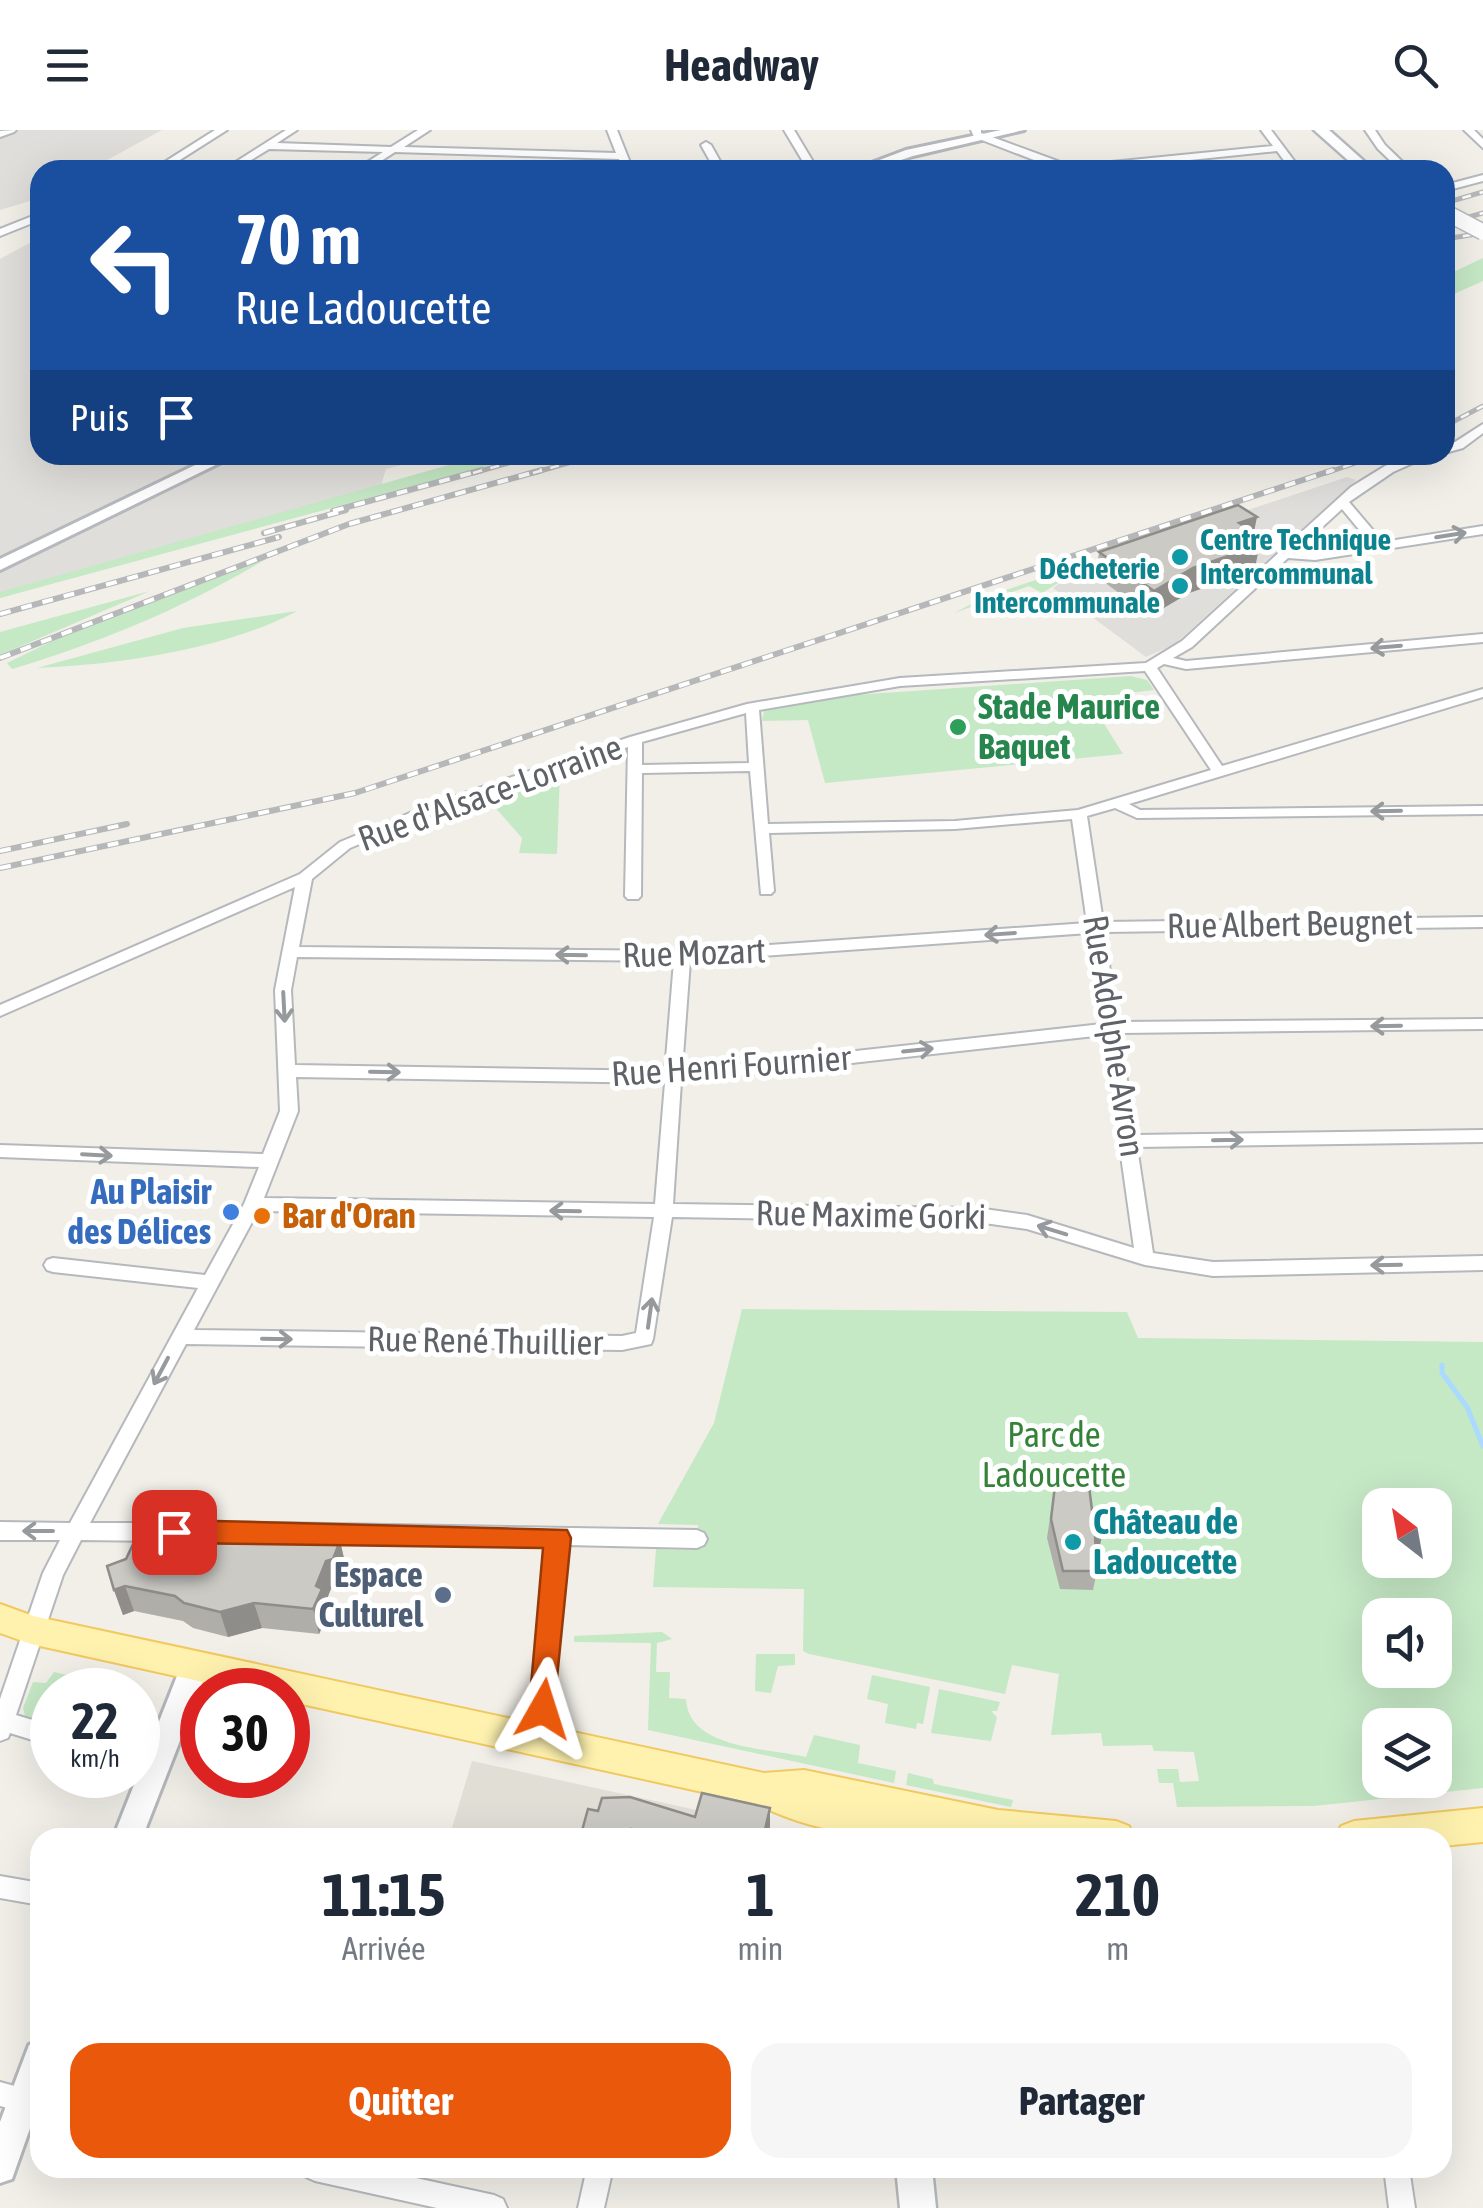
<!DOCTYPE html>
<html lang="fr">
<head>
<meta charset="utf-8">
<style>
  :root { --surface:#fff; --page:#f6f6f7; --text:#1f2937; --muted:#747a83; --accent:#ea580c }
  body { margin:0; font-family:"Asap Condensed",sans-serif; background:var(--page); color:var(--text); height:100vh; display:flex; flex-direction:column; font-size:38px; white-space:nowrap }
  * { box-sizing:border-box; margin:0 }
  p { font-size:32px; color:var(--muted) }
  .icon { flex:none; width:55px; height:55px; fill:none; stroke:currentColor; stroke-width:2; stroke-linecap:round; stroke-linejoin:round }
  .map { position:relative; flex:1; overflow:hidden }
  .side { position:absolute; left:30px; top:1698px; width:1422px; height:350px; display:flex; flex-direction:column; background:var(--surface); border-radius:30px; box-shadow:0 10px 40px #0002 }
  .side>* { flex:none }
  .banner { position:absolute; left:30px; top:30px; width:1425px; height:305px; border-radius:30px; box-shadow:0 10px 40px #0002; background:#1a4fa0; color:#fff; overflow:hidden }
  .needle { width:65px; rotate:329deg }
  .tools { position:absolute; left:1362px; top:1358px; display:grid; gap:20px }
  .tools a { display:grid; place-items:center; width:90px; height:90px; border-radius:20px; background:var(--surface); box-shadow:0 10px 40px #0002; font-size:50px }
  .speed { position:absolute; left:30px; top:1538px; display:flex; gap:20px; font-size:50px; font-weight:700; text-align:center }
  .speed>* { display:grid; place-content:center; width:130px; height:130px; border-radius:50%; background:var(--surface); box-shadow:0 10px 40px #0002; line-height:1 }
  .speed small { font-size:25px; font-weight:400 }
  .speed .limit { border:15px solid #d22; background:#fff; color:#111 }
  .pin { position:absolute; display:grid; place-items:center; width:85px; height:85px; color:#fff; margin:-42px; border-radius:20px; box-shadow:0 5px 15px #0006 }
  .me { position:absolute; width:110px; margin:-55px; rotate:6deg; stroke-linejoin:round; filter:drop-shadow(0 0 8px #0008) }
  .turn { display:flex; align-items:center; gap:35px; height:210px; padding:0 40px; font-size:45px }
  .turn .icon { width:130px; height:130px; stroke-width:2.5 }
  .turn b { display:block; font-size:70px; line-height:85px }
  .then { display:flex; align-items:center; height:95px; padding:0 40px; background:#0003; gap:20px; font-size:38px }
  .eta { display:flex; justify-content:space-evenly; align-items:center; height:170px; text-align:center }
  .eta b { font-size:60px; font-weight:700; line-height:70px }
  .button { display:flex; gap:20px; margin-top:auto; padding:20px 40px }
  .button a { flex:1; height:115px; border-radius:30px; background:var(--accent); color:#fff; font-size:40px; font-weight:700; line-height:115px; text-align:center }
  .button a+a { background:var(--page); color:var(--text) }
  header { display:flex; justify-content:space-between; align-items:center; height:130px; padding:0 40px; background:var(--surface); font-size:45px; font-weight:700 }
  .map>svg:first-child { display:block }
</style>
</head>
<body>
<header><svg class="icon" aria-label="menu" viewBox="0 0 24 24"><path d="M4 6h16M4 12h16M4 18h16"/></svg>Headway<svg class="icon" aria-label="search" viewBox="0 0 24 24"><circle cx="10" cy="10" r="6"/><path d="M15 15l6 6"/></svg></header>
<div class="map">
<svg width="1483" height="2078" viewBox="0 0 1483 2078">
  <rect width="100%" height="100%" fill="#f1efe8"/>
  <!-- industrial -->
  <g fill="#e0deda">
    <path d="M0,0H162L89,40H40V68L0,80Z"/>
    <path d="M37,109L40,325H440L386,339L381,356L0,468V129Z"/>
    <path d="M1347,347L1356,350L1175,514L1146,527L1053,458L1092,432Z"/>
  </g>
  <!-- education -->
  <path fill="#e1ded6" d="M472,1631L770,1696L768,1708H449Z"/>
  <!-- green -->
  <g fill="#c5e8c5" fill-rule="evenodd">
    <path d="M1483,128V151L1445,168V146Z"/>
    <path d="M484,325H527L0,468V462Z"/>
    <path d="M266,429C186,477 101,512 12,539L7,533L75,500Z"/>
    <path d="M1092,432L1042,463L1029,456L954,483L987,466Z"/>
    <path d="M150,461L0,525V502Z"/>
    <path d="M297,481C227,519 117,535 37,538L183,498Z"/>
    <path d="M1131,546L1147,550L1154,560L1088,568L1123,624L825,653L808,590L762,591L764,581L854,565Z"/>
    <path d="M560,642L557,724L519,723L522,708L486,667Z"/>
    <path d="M742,1179L1127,1182L1138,1208L1483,1212V1658L1314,1676L1177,1677L1173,1653H1159L1157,1639H1178L1180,1652L1199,1651L1194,1622L1154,1621L1152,1615L1103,1616L1101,1603L1051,1605L1059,1544L1012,1535L1005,1564L809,1524L803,1521L804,1459L653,1457L656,1419L697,1420L698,1395L658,1394L714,1293ZM1380,1375H1435V1430H1380ZM1380,1485H1435V1540H1380ZM1380,1595H1435V1650H1380Z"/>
    <path d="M662,1502L672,1509L657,1513L656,1542H670L669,1568L686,1569C688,1619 767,1618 806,1627L814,1605L860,1615L858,1633L896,1641L894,1653L648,1600L651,1513L574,1512V1506Z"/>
    <path d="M756,1524H795V1535L778,1536L771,1563L755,1561Z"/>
    <path d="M54,1542L75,1547L68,1560H52L51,1594L25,1586L23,1578L33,1552L46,1553Z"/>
    <path d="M872,1545L930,1557L923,1594L917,1593L916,1599L885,1593L888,1574L867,1569Z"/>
    <path d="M939,1559L1000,1572L997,1581H991L997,1587L991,1611L931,1603Z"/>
    <path d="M908,1643L933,1649L934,1654L1013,1670L1011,1677L906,1655Z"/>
  </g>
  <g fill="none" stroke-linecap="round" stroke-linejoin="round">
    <!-- stream -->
    <path stroke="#aadaff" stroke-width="5" d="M1442,1235V1243L1467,1277L1483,1316"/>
    <!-- minor casing -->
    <g stroke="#b5b8bc" stroke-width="4">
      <g id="minor">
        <path d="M16,0L14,2L0,7V1Z"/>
        <path d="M215,0H227L164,40H152Z"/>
        <path d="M286,0H297L277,13L391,17L418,0H430L404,17L616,23L607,0H617L633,40H623L619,29L395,22L367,40H355L383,22L269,19L235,40H223Z"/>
        <path d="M784,0H794L818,40H808Z"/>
        <path d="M971,0H981V3L1071,36L1273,16L1261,0H1271L1301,40H1291L1277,21L1093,40H1060L974,7Z"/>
        <path d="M1365,0H1375L1385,15L1411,40H1400L1378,19Z"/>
        <path d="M1464,0H1474L1483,9V18Z"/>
        <path d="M706,12L711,15L725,40H715L701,15Z"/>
        <path d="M1483,45V51L1445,61V55Z"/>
        <path d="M40,83V90L0,106V99Z"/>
        <path d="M1483,294V303L1463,318L1445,323V315L1455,312Z"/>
        <path d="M1414,325H1431L1393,342L1349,372L1383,412L1483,396V404L1315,430L1288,428L1192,517L1173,528L1186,531L1483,504V512L1186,539L1164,534L1157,538L1222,636L1483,559V567L1129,674L1140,680L1483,676V684L1137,688L1115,678L1087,686L1103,792L1483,787V797L1104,802L1118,892L1483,889V899L1120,903L1135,1005L1483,1000V1012L1137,1017L1153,1123L1213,1132L1483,1126V1140L1213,1146L1145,1135L1027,1099L977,1092L672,1087L653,1209L651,1214L622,1220L186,1214L90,1393H159L166,1396L169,1402L166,1408L159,1411L81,1410L63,1445L16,1585L52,1596V1616L10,1603L8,1608L0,1611V1569L43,1443L60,1410H0V1392L70,1393L198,1158L53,1142L47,1140L44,1135L47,1130L53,1128L205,1145L244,1074L259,1037L0,1027V1015L263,1024L280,981L275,860L295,757L0,886V875L300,744L340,712L429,675L630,607L747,574L900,548L1146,533L1182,511L1351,357L1385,336ZM1342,379L1371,414L1315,422L1296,421ZM1145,541L1211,640L1078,680L955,691L768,694L759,580L900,556ZM746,583L749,633L642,635V612ZM628,617L625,766L628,769H638L641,766L642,643L750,641L761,764H771L774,761L769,703L955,699L1072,689L1087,793L682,821L299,817L312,749L350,718L439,681ZM1089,803L1102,894L682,940L690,831ZM297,827L674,831L665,941L295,935L291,860ZM1104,905L1134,1118L1027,1085L977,1078L673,1074L681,952ZM296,947L665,953L655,1074L264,1068L298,981ZM258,1081L654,1087L636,1203L622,1206L194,1200Z"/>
        <path d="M205,1392L697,1400L704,1403L707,1409L704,1415L697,1418L567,1415L548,1611L545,1618L537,1621L529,1618L526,1611L546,1415L205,1410L198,1407L195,1401L198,1395Z"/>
        <path d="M0,1746L40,1753V1775L0,1768Z"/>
        <path d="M0,1952L40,1963V1987L0,1976Z"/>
        <path d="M302,2038H370L494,2065L503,2069L507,2078H437L315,2051L306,2047Z"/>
        <path d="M587,2038H613L604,2078H578Z"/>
        <path d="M1384,2038H1409L1415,2078H1389Z"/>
      </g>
    </g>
    <!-- tertiary casing -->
    <g stroke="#b5b8bc" stroke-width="6">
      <g id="tertiary">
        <path d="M1001,0H1024L913,26L871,40H853L906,20Z"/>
        <path d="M216,325H236L0,440V429Z"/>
        <path d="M195,1524L205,1527L209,1536L142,1708H113L181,1536L185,1527Z"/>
        <path d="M40,1910V1970L12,2049L0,2053V1992L29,1915Z"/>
      </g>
    </g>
    <!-- secondary casing -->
    <g stroke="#b6babf" stroke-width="5">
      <g id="secondary">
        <path d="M1314,0H1329L1374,40H1359Z"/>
        <path d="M896,2038H932L936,2078H900Z"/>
      </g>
    </g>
    <!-- primary casing -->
    <g stroke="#f2c960" stroke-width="4">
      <g id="primary">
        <path d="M0,1474L33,1486L764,1643L804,1640L998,1680L1116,1691L1129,1696L1134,1708H969L951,1704L953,1708C882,1708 821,1707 757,1674L288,1571V1560H239L31,1514L0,1503Z"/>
        <path d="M1483,1678V1712L1442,1716V1708H1336L1341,1696L1354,1691Z"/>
      </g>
    </g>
    <!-- minor -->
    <use href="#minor" fill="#fff" fill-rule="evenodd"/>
    <!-- tertiary -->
    <use href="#tertiary" fill="#fff" fill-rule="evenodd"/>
    <!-- secondary -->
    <use href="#secondary" fill="#fff" fill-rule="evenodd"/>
    <!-- primary -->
    <use href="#primary" fill="#fff2af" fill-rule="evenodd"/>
    <!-- rail-far1 casing -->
    <g stroke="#b6b7b8" stroke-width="5">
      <g id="rail-far1">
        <path d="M1445,73L1483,62"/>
        <path d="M1445,94L1483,83"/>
        <path d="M1445,109L1483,103"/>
        <path d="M1445,296L1483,276"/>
        <path d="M473,343L537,325"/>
        <path d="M533,343L596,325"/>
        <path d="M1326,343L1379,325"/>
      </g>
    </g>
    <!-- rail casing -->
    <g stroke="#b6b7b8" stroke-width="6">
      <g id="rail">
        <path d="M333,381L482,340"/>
        <path d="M264,403L346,380"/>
        <path d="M0,484L279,407"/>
        <path d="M0,528L349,394L542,340"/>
        <path d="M0,721L127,694"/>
        <path d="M0,738L355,663L1333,340"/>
      </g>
    </g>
    <!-- rail-far1 -->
    <use href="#rail-far1" stroke="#fff" stroke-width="2.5" stroke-dasharray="9" stroke-linecap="butt"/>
    <!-- rail -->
    <use href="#rail" stroke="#fff" stroke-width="4" stroke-dasharray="11" stroke-linecap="butt"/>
    <!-- secondary-bridge casing -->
    <g stroke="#b6babf" stroke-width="18" stroke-linecap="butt">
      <path id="secondary-bridge" d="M1445,82L1483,102"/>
    </g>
    <!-- secondary-bridge -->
    <use href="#secondary-bridge" stroke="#fff" stroke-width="15"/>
  </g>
  <!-- wall -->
  <g fill="#afaea9">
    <path d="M1254,403L1256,433L1244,444L1189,463L1150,486L1096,446L1099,422Z"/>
    <path d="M1056,1347L1092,1380L1099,1420L1096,1422L1097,1441L1093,1460L1060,1459L1047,1408Z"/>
    <path d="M340,1411L346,1437L339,1454L332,1456L325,1474L328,1484L319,1504L262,1498L228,1507L193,1498L183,1491L134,1481L123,1485L114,1460L126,1429Z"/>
    <path d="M770,1678V1696L767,1708H580L598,1681L695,1687Z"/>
  </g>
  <!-- shaded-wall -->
  <g fill="#8f8d8a">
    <path d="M1257,387L1252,412L1239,393Z"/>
    <path d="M1261,408L1256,433L1244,444L1189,463L1150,486L1154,461L1193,438Z"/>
    <path d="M1103,1401L1099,1420L1091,1426L1095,1407Z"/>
    <path d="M340,1411L346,1437L339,1454L332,1456L325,1474L328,1484L319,1504L313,1479L316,1456L326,1431Z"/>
    <path d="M125,1456L134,1481L123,1485L114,1460Z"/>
    <path d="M254,1473L262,1498L228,1507L220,1482Z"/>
    <path d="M770,1678V1696L767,1708H763Z"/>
  </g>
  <!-- building -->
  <g fill="#cccac5" stroke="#8f8d8a" stroke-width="2.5">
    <path d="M1238,375L1257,387L1239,393L1261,408L1249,419L1193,438L1154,461L1099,422Z"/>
    <path d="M1056,1347L1088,1348L1092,1380L1101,1387L1103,1401L1095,1407L1097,1441H1063L1051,1389Z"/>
    <path d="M143,1393L274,1405L276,1398L289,1399L340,1411L333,1429L326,1431L316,1456L322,1459L313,1479L254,1473L220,1482L184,1473L175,1466L125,1456L114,1460L107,1436L126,1429Z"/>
    <path d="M702,1663L770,1678L763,1708H675L631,1699L629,1708H580L588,1679L598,1681L602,1668L630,1667L695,1687Z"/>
  </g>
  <!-- one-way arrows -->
  <defs><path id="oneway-shaft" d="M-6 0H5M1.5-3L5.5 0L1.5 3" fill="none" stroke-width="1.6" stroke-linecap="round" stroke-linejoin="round" transform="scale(2.5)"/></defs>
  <g stroke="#979a9d">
    <use href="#oneway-shaft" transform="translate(1451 405) rotate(-9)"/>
    <use href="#oneway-shaft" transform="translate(1386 517) rotate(175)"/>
    <use href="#oneway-shaft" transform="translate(1386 681) rotate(179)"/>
    <use href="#oneway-shaft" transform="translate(1000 804) rotate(176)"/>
    <use href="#oneway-shaft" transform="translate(571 825) rotate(-179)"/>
    <use href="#oneway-shaft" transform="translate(284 877) rotate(87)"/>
    <use href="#oneway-shaft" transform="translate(1386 896) rotate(179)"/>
    <use href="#oneway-shaft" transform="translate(918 920) rotate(-6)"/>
    <use href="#oneway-shaft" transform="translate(385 942) rotate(1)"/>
    <use href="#oneway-shaft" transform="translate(1228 1010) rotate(-1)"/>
    <use href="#oneway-shaft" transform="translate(97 1025) rotate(3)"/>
    <use href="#oneway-shaft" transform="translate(565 1081) rotate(-179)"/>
    <use href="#oneway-shaft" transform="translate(1052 1100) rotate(-163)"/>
    <use href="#oneway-shaft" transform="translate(1386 1135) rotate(179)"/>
    <use href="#oneway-shaft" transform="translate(650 1183) rotate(-82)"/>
    <use href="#oneway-shaft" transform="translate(277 1209) rotate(1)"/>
    <use href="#oneway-shaft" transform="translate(161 1241) rotate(118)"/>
    <use href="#oneway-shaft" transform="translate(38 1401) rotate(-180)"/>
  </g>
  <!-- route -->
  <path fill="#ea580c" stroke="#983908" stroke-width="2.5" d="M174,1390L567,1400L571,1408L553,1588L543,1592L533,1588L529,1579L543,1418L174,1413L165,1409L161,1402L165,1394Z"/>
  <!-- markers -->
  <g fill="#0f9aa8" stroke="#fff" stroke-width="4">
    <circle cx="1180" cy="427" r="10"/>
    <circle cx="1180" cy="456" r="10"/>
    <circle cx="1073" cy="1412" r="10"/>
  </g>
  <circle fill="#2e9e5b" stroke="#fff" stroke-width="4" cx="958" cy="597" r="10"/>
  <circle fill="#3f7fe0" stroke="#fff" stroke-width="4" cx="231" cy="1082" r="10"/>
  <circle fill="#e8710a" stroke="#fff" stroke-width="4" cx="262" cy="1086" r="10"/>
  <circle fill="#5c6f8a" stroke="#fff" stroke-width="4" cx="443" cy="1465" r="10"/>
  <g text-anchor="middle" stroke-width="10" stroke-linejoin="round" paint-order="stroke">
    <!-- far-culture labels -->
    <g font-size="30" font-weight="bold" fill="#0d838f" stroke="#fff" text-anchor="start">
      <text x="1200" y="420">Centre Technique<tspan x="1200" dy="34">Intercommunal</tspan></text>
      <text x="1160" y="449" text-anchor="end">Décheterie<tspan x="1160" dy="34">Intercommunale</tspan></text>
    </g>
    <!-- leisure labels -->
    <g font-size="35" font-weight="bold" fill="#27864d" stroke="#fff" text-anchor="start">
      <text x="978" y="589">Stade Maurice<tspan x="978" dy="40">Baquet</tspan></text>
    </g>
    <!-- street labels -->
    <g font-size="35" fill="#5f6368" stroke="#fff">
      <text transform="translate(490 663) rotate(-20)" y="12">Rue d'Alsace-Lorraine</text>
      <text transform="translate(1290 794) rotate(-1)" y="12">Rue Albert Beugnet</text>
      <text transform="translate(694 823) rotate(-2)" y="12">Rue Mozart</text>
      <text transform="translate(1114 906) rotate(81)" y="12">Rue Adolphe Avron</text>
      <text transform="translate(731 936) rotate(-4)" y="12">Rue Henri Fournier</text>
      <text transform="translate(871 1085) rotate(1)" y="12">Rue Maxime Gorki</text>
      <text transform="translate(485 1211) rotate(1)" y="12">Rue René Thuillier</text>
    </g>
    <!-- shop labels -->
    <g font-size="35" font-weight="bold" fill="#366cbe" stroke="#fff" text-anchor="end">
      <text x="211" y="1074">Au Plaisir<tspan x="211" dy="40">des Délices</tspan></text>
    </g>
    <!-- food labels -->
    <g font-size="35" font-weight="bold" fill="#c56008" stroke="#fff" text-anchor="start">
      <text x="282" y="1098">Bar d'Oran</text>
    </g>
    <!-- park labels -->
    <g font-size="35" fill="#348238" stroke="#fff">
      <text x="1054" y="1317">Parc de<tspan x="1054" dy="40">Ladoucette</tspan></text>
    </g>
    <!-- culture labels -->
    <g font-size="35" font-weight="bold" fill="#0d838f" stroke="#fff" text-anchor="start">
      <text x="1093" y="1404">Château de<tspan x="1093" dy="40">Ladoucette</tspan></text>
    </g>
    <!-- service labels -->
    <g font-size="35" font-weight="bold" fill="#4e5e75" stroke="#fff" text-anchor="end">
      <text x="423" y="1457">Espace<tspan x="423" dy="40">Culturel</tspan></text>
    </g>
  </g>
</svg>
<div class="tools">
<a><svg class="needle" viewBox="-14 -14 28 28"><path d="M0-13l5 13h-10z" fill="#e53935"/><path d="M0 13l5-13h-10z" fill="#747a83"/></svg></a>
<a><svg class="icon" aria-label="sound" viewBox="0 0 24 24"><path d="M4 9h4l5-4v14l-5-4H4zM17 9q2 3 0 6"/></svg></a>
<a><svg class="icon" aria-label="layers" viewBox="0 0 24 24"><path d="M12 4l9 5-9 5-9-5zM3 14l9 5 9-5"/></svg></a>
</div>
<div class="speed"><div>22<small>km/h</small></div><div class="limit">30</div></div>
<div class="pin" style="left:174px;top:1402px;background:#d93025"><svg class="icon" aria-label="arrive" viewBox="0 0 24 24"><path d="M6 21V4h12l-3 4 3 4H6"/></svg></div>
<svg class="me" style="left:543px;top:1579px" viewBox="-20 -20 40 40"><path d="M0-17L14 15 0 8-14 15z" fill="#ea580c" stroke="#fff" stroke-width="4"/></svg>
<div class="banner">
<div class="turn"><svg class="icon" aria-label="left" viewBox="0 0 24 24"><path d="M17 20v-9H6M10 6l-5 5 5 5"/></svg><div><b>70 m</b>Rue Ladoucette</div></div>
<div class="then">Puis<svg class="icon" aria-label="arrive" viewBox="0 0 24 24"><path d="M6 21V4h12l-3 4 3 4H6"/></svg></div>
</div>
<section class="side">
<div class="eta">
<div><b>11:15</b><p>Arrivée</p></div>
<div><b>1</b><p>min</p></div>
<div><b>210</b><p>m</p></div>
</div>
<div class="button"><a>Quitter</a><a>Partager</a></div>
</section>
</div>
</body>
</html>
